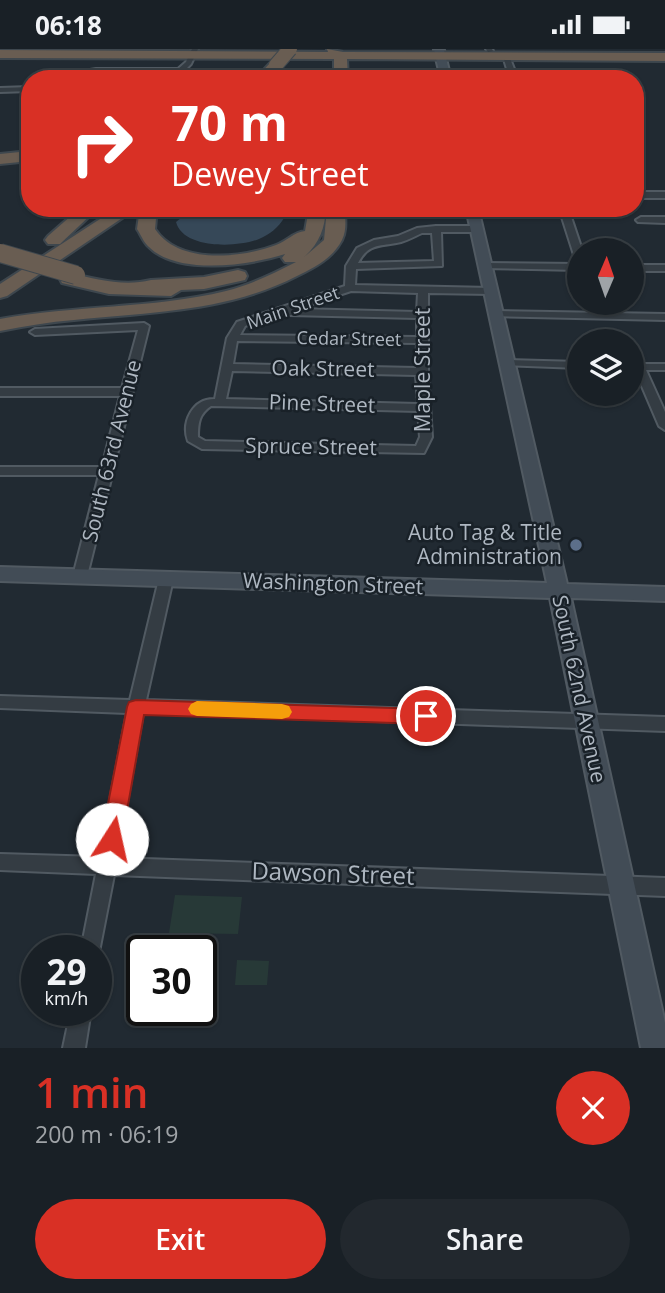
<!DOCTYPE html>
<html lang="en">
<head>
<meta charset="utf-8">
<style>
  :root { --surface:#192026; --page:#22282e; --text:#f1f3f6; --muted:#9fa3a7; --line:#373e43; --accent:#d93025 }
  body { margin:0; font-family:"Open Sans",sans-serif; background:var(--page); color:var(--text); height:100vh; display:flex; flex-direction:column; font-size:26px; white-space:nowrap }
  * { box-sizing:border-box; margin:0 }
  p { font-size:23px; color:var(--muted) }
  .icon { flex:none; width:38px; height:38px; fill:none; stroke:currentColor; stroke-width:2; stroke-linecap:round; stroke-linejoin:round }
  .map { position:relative; height:999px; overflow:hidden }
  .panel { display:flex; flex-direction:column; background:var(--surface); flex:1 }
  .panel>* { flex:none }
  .banner { position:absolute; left:21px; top:21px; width:623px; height:147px; border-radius:28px; box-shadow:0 2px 5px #0004,0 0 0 2px var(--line); background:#d93025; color:#fff; overflow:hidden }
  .needle { width:46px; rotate:2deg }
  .controls { position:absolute; left:567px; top:189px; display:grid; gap:14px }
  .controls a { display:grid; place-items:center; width:77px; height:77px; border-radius:50%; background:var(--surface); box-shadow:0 2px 5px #0004,0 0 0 2px var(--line); font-size:35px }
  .speed { position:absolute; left:21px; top:886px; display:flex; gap:14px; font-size:35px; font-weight:700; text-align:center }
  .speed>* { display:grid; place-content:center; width:91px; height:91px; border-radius:50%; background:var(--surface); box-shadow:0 2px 5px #0004,0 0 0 2px var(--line); line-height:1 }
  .speed small { font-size:18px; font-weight:400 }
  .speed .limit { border:4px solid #111; border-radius:10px; background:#fff; color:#111 }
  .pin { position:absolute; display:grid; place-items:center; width:60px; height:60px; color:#fff; margin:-30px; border:4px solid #fff; border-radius:50%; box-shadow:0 2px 7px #0007 }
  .me { position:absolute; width:77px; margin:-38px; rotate:10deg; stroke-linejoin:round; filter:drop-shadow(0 0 5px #0008) }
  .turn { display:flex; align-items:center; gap:24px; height:147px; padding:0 35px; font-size:32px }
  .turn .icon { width:91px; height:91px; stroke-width:2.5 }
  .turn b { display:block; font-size:49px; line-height:60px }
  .round { display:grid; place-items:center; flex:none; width:74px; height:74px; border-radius:37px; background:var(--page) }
  .headline { display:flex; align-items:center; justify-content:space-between; height:119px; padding:0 35px }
  h1 { font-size:42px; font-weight:600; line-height:52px; color:var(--accent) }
  .primary-button { display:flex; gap:14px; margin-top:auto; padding:14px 35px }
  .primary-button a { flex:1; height:80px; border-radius:42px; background:var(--accent); color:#fff; font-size:28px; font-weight:600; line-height:80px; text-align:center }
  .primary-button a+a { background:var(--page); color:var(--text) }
  .status { display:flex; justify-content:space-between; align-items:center; height:49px; padding:0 35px; background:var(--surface); direction:ltr }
  .status svg { height:19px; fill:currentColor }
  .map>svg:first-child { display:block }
</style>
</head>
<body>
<div class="status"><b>06:18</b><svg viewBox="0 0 49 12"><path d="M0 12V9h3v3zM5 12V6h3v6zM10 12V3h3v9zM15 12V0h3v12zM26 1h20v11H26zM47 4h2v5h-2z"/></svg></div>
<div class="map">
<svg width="665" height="999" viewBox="0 0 665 999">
  <rect width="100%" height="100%" fill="#212a32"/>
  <!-- green -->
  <g fill="#273937">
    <path d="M175,846L242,848L238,885L169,884Z"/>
    <path d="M237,911L269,912L267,936H235Z"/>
  </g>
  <!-- water -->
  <path fill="#364858" d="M193,159H212L226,165L235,159H281L284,169C279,178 269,186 259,190C237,199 183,200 176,173Z"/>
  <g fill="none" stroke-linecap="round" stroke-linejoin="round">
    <!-- street casing -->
    <g stroke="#515a62" stroke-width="4">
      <g id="street">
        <path d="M192,0H198L191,15L177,29H171L173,24H96L84,27L82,30H75L78,23L96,20H178L186,13Z"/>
        <path d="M486,0H492L493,2L488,3Z"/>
        <path d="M506,5L509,7L518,30H510L503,7Z"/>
        <path d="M30,38V42L0,43V39Z"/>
        <rect x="635" y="143" width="30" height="6"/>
        <path d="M385,159H395V163L387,165Z"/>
        <path d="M559,159H568L582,201H579V209L574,206Z"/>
        <path d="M641,168H665V174L638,173L636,171Z"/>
        <path d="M436,177H476L481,180L476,183H441L442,217L356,220L355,236L491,239L496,242L491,245L428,244V323L432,388L424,404L202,400L188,392C181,373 193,349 215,350L227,289L237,273L345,237L346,217L357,199L374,191L398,187L417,179ZM422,184H432L434,212L358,214C369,193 381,198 401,193C408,191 415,187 422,184ZM351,242L418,244L417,263L297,260ZM284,264L289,266L417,269V288L240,286L245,277ZM237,292L417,294L416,319L233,315ZM232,322L416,326L418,355L226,350ZM211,357L418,362L420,388L416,397L205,392L198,388C198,374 199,365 211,357Z"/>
        <path d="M485,214L579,215V221L481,219L480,217Z"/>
        <rect x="632" y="216" width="33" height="6"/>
        <path d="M495,262L665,265V271L491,267V263Z"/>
        <path d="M144,274L149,277L87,527L80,532L73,527L99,426H0V418H102L120,347H0V339H122L138,281L35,286L30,283L35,280Z"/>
        <path d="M507,311L579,313V319L503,316L501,314Z"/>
        <path d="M632,315H665V321H646L665,363V381L659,377L635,321H632Z"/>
        <path d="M166,525L173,530L146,651L665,668V682L143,664L117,809L665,829V847L114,826L98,908H96V901H81L96,825L0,821V805L99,808L127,664L0,659V647L130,651L159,530Z"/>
        <path d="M71,961H91L85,999H63Z"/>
      </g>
    </g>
    <!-- secondary casing -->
    <g stroke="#515a62" stroke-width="4">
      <g id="secondary">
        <path d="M434,1H444L451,30H441Z"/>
        <path d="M466,159H478L567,535L665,538V552L571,549L665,974V999H641L550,549L0,532V518L547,534Z"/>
      </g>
    </g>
    <!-- highway casing -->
    <g stroke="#3e474e" stroke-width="4">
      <g id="highway">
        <path d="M327,0L343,3L665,4V12L347,10L348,30H334V10L0,9V1L328,3Z"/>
        <path d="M276,12L283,16L270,30H255L271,13Z"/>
        <path d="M30,102V112L0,115V105Z"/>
        <path d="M80,159H98L60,195H48L45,191L48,187Z"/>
        <path d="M117,159H137L7,247L0,249V235Z"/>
        <path d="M140,159H157L155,180C179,216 241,209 276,196C287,192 294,183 305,182L309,159H326C325,180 319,195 303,209L324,191L327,159H345C345,170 347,181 342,191C333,209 314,219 297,227C227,263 151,263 74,271C49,273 25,277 0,282V270C74,256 152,260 226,242C250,236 273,225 296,213H285L282,209L285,205C251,216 178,227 149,198C144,194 141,186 137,180Z"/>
        <path d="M238,221L245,223L247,227L245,231L204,240L181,241L171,247L109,245L62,234L60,230L69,224C96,230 124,238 151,231L204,228Z"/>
      </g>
    </g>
    <!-- street -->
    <use href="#street" fill="#343c43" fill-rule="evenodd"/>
    <!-- secondary -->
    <use href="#secondary" fill="#424c56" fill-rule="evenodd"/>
    <!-- highway -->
    <use href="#highway" fill="#695d52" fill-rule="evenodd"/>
    <!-- highway-bridge-far1 casing -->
    <g stroke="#3e474e" stroke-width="16" stroke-linecap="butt">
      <path id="highway-bridge-far1" d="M276,16L290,0"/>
    </g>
    <!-- highway-bridge casing -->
    <g stroke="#3e474e" stroke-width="20" stroke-linecap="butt">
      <path id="highway-bridge" d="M0,204L76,226"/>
    </g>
    <!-- highway-bridge-far1 -->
    <use href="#highway-bridge-far1" stroke="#695d52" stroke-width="14"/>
    <!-- highway-bridge -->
    <use href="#highway-bridge" stroke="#695d52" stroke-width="18"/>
  </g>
  <!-- route -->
  <path fill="#d93025" stroke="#8d1f18" stroke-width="2" d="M136,651L426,660L433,662L436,667L433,672L426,675L144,666L122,790L119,797L112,799L105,797L101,790L127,658L129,653Z"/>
  <!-- slow -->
  <path fill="#f59e0b" d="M197,652L282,655L289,657L292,663L289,668L282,670L197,667L191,665L188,660L191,655Z"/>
  <!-- markers -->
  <circle fill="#5c6f8a" stroke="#192128" stroke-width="2.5" cx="576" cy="496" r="7"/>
  <g text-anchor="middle" stroke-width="5" stroke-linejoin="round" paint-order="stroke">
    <!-- far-street labels -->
    <g font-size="18" fill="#aeb7c1" stroke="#192128">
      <text transform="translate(293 259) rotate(-19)" y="6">Main Street</text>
      <text transform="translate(349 290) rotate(1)" y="6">Cedar Street</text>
    </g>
    <!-- street labels -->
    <g font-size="21" fill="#aeb7c1" stroke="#192128">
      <text transform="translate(323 320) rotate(1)" y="7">Oak Street</text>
      <text transform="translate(423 321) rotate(-90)" y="7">Maple Street</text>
      <text transform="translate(322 355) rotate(2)" y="7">Pine Street</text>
      <text transform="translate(311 398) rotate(1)" y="7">Spruce Street</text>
      <text transform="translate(112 402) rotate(-76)" y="7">South 63rd Avenue</text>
      <text transform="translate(333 535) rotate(2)" y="7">Washington Street</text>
      <text transform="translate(579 640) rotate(78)" y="7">South 62nd Avenue</text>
    </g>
    <!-- poi labels -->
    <g font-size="21" fill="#aeb7c1" stroke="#192128" text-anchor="end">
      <text x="562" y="491">Auto Tag &amp; Title<tspan x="562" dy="24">Administration</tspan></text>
    </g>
    <!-- near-street labels -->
    <g font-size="24" fill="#aeb7c1" stroke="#192128">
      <text transform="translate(333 825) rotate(2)" y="8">Dawson Street</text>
    </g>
  </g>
</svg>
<div class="controls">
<a><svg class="needle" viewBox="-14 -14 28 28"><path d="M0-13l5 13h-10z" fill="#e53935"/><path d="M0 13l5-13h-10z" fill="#9fa3a7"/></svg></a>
<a><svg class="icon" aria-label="layers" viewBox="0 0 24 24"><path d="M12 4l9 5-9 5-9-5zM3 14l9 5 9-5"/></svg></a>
</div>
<div class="speed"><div>29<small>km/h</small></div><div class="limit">30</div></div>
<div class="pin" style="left:426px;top:667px;background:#d93025"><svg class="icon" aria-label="arrive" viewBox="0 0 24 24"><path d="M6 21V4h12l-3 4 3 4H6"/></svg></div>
<svg class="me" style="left:112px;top:790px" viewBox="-20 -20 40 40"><circle r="19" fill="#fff"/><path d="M0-13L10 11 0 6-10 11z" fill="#d93025"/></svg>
<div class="banner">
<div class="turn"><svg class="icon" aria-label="right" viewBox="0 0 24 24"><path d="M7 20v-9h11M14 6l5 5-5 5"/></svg><div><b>70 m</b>Dewey Street</div></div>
</div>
</div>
<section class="panel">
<div class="headline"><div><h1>1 min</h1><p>200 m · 06:19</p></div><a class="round" style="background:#d93025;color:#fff"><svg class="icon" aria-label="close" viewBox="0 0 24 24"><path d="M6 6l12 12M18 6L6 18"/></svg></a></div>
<div class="primary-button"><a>Exit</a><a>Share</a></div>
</section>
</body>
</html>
